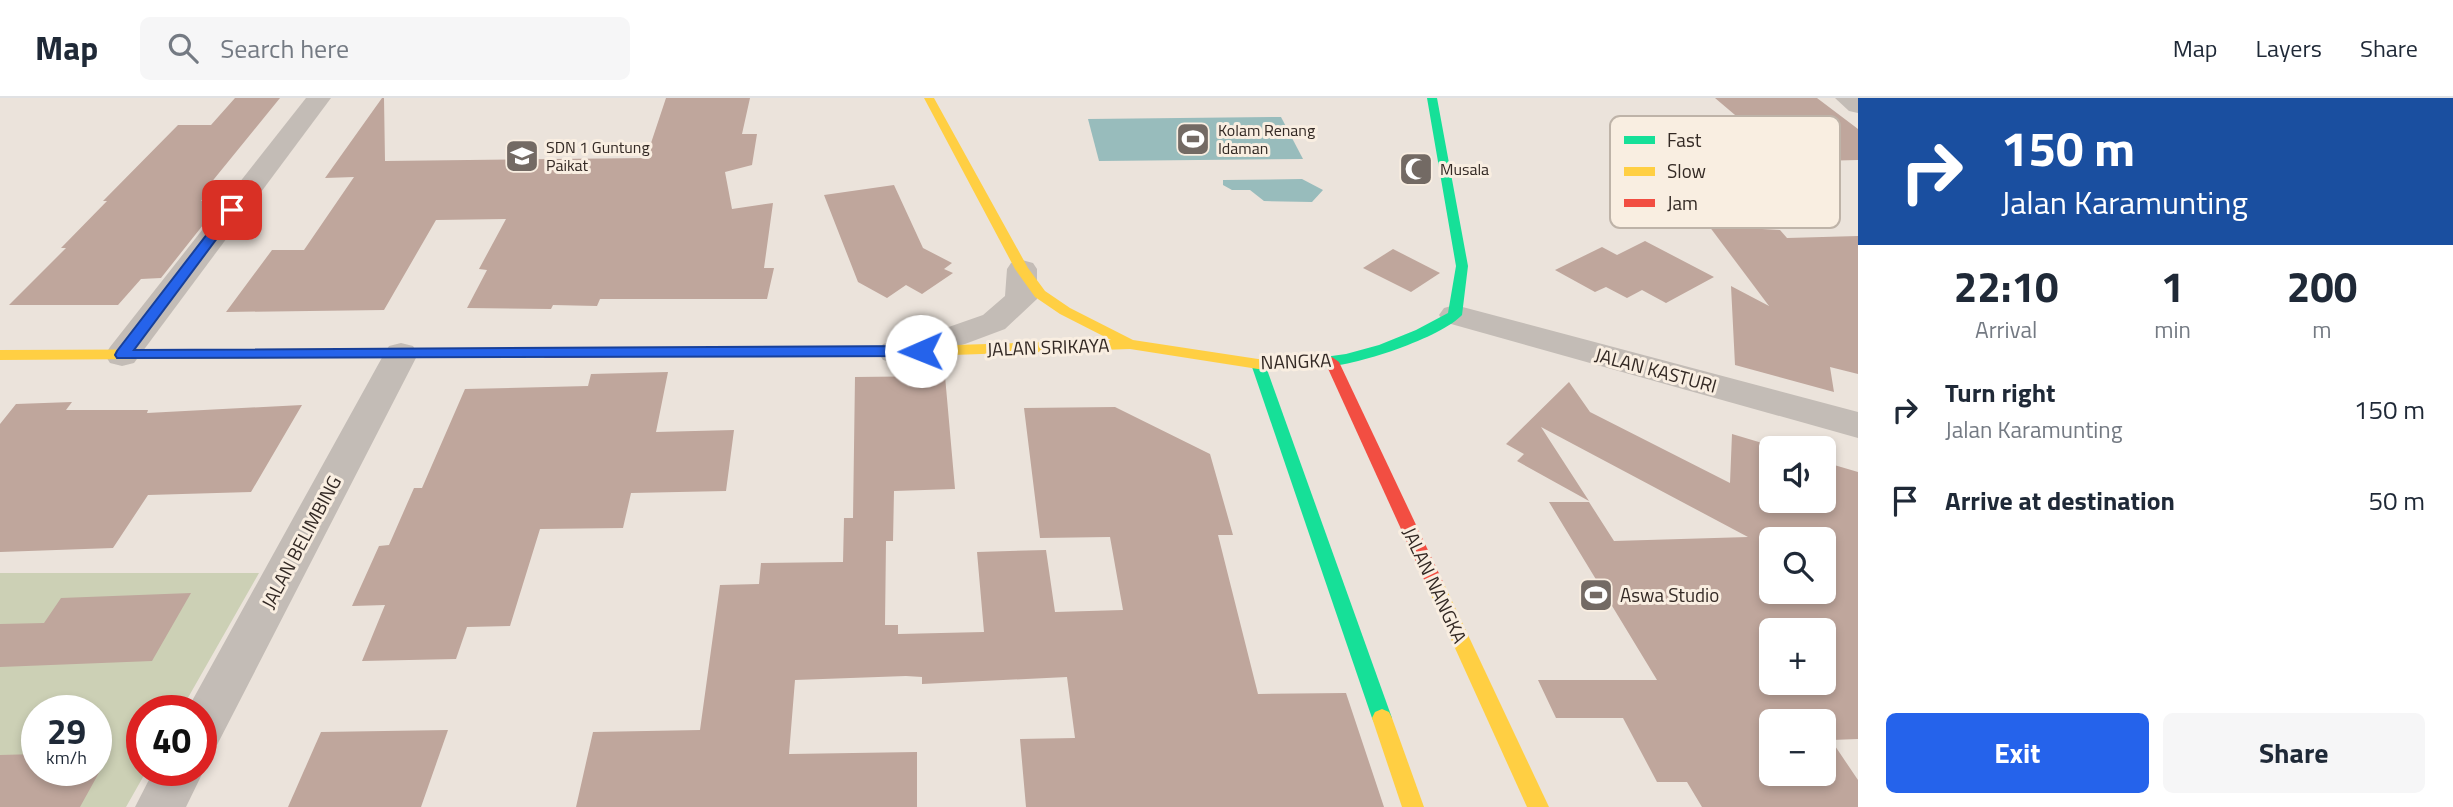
<!DOCTYPE html>
<html lang="en">
<head>
<meta charset="utf-8">
<style>
  :root { --surface:#fff; --page:#f6f6f7; --text:#1f2937; --muted:#747a83; --line:#e0e1e3; --accent:#2563eb }
  body { margin:0; font-family:"Titillium Web",sans-serif; background:var(--page); color:var(--text); height:100vh; display:flex; flex-direction:column; font-size:26px; white-space:nowrap }
  * { box-sizing:border-box; margin:0 }
  p { font-size:23px; color:var(--muted) }
  .icon { flex:none; width:38px; height:38px; fill:none; stroke:currentColor; stroke-width:2; stroke-linecap:round; stroke-linejoin:round }
  .map { position:relative; flex:1; overflow:hidden }
  .panel { display:flex; flex-direction:column; background:var(--surface); width:595px }
  .panel>* { flex:none }
  .top-card { background:#1a4fa0; color:#fff; overflow:hidden }
  .buttons { position:absolute; left:1759px; top:338px; display:grid; gap:14px }
  .buttons a { display:grid; place-items:center; width:77px; height:77px; border-radius:10px; background:var(--surface); box-shadow:0 4px 10px #0003; font-size:35px }
  .speed { position:absolute; left:21px; top:597px; display:flex; gap:14px; font-size:35px; font-weight:700; text-align:center }
  .speed>* { display:grid; place-content:center; width:91px; height:91px; border-radius:50%; background:var(--surface); box-shadow:0 4px 10px #0003; line-height:1 }
  .speed small { font-size:18px; font-weight:400 }
  .speed .limit { border:10px solid #d22; background:#fff; color:#111 }
  .pin { position:absolute; display:grid; place-items:center; width:60px; height:60px; color:#fff; margin:-30px; border-radius:14px; box-shadow:0 4px 10px #0006 }
  .me { position:absolute; width:77px; margin:-38px; rotate:269deg; stroke-linejoin:round; filter:drop-shadow(0 0 5px #0008) }
  .turn { display:flex; align-items:center; gap:24px; height:147px; padding:0 28px; font-size:32px }
  .turn .icon { width:91px; height:91px; stroke-width:2.5 }
  .turn b { display:block; font-size:49px; line-height:60px }
  .eta { display:flex; justify-content:space-evenly; align-items:center; height:119px; text-align:center }
  .eta b { font-size:42px; font-weight:700; line-height:49px }
  .button { display:flex; gap:14px; margin-top:auto; padding:14px 28px }
  .button a { flex:1; height:80px; border-radius:10px; background:var(--accent); color:#fff; font-size:28px; font-weight:700; line-height:80px; text-align:center }
  .button a+a { background:var(--page); color:var(--text) }
  ul { padding:0; list-style:none }
  li { display:flex; align-items:center; gap:21px; height:91px; padding:0 28px }
  li div { flex:1 }
  li b { display:block; font-size:26px }
  li em { font-style:normal }
  header { display:flex; align-items:center; gap:42px; box-sizing:border-box; height:98px; padding:0 35px; background:var(--surface); border-bottom:2px solid var(--line) }
  header strong { font-size:33px }
  nav { display:flex; gap:38px; margin-inline-start:auto; font-size:24px }
  .search { width:490px; height:63px; background:var(--page); display:flex; align-items:center; gap:18px; box-sizing:border-box; padding:0 24px; border-radius:10px; color:var(--muted); font-size:26px }
  main { display:flex; flex:1; min-height:0 }
  .map>svg:first-child { display:block }
</style>
</head>
<body>
<header>
<strong>Map</strong>
<div class="search"><svg class="icon" aria-label="search" viewBox="0 0 24 24"><circle cx="10" cy="10" r="6"/><path d="M15 15l6 6"/></svg>Search here</div>
<nav><a>Map</a><a>Layers</a><a>Share</a></nav>
</header>
<main>
<div class="map">
<svg width="1858" height="709" viewBox="0 0 1858 709">
  <rect width="100%" height="100%" fill="#ebe3db"/>
  <!-- green -->
  <path fill="#ccd0b5" fill-rule="evenodd" d="M0,475H259L181,612H142V672H147L126,709H0ZM37,612H96V672H37Z"/>
  <!-- water -->
  <g fill="#98bcbc">
    <path d="M1281,19L1303,61L1099,63L1088,21Z"/>
    <path d="M1302,81L1323,92L1312,104L1264,103L1250,92H1232L1223,87V82Z"/>
  </g>
  <!-- building -->
  <g fill="#bfa69c" fill-rule="evenodd">
    <path d="M235,0H280L210,86H215L201,103H222L161,180L141,181L118,207H9L66,150H61L107,103H103L178,27H211Z"/>
    <path d="M382,0H384L385,63L646,60L666,0H750L742,36H757L752,67L725,74L732,111L773,105L764,170H774L767,201H600L597,208L553,207L551,211L467,210L487,172L479,171L506,121L436,122L384,212L226,214L272,152H304L354,79L325,80Z"/>
    <path d="M1715,0H1817L1858,31V62L1817,63L1788,39H1761Z"/>
    <path d="M894,87L923,150L952,165L944,171L953,175L922,196L906,187L887,200L858,184L824,97Z"/>
    <path d="M1709,128L1780,132L1787,140L1858,138V276L1830,269L1834,294L1735,267L1731,188L1769,208Z"/>
    <path d="M1645,143L1714,179L1666,205L1642,192L1627,200L1606,189L1595,194L1555,172L1602,149L1617,157Z"/>
    <path d="M1393,151L1440,175L1411,194L1363,170Z"/>
    <path d="M668,274L656,334L734,332L726,393L631,395L623,430L540,431L510,528L467,529L456,561L362,563L385,507L352,508L379,448L389,447L414,390H422L465,291L588,288L591,276Z"/>
    <path d="M945,278L955,391L894,393L893,443H886L885,527H898V536L984,534L977,454L1046,452L1055,514L1123,512L1110,439L1040,440L1024,310L1115,309L1210,356L1233,437H1218L1258,596L1346,595L1384,709H1026L1020,641L1075,640L1067,579L922,586V579L906,578L795,582L789,656L917,654V709H576L593,634L700,632L720,487L759,486L761,465L843,464L844,420H853L855,279Z"/>
    <path d="M1569,284L1590,314L1730,385L1732,336L1779,350H1771V402H1824V364L1858,374V641L1831,642L1858,682V709H1702L1687,684H1657L1623,620H1556L1538,582H1657L1549,404H1589L1614,443L1748,439L1541,329L1589,403L1517,363L1524,356L1506,346ZM1771,441H1824V494H1771ZM1771,532H1824V584H1771ZM1771,623H1824V676H1771Z"/>
    <path d="M72,304L66,312H148L147,315L302,307L251,394L148,397L113,450L0,454V326L16,306Z"/>
    <path d="M191,495L152,563L0,569V526L44,525L61,500Z"/>
    <path d="M448,632L421,709H288L321,634Z"/>
    <path d="M111,653L80,709H0V657L37,656V672H96V654Z"/>
  </g>
  <g fill="none" stroke-linecap="round" stroke-linejoin="round">
    <!-- street -->
    <g fill="#c3bcb6" fill-rule="evenodd">
      <path d="M306,0H331L134,265L122,268L110,265L105,257L110,249Z"/>
      <path d="M1835,0H1858V15L1849,13Z"/>
      <path d="M1022,162L1033,165L1037,171V201L1005,231L965,246L895,265L883,262L878,254L883,246L943,231L983,217L1005,198L1007,171L1011,165Z"/>
      <path d="M1455,207L1858,314V340L1444,224L1439,217L1444,210Z"/>
      <path d="M401,245L413,248L418,256L217,647L201,653V612H187L384,256L389,248Z"/>
      <path d="M201,666L204,672L186,709H135L154,672H201Z"/>
    </g>
    <!-- fast -->
    <g fill="#16e098" fill-rule="evenodd">
      <path d="M1427,0H1437L1468,168L1462,217C1440,241 1335,277 1303,268L1301,265L1303,262L1346,256L1379,247L1416,232L1448,215L1456,168Z"/>
      <path d="M1258,261L1265,266L1392,620L1389,626L1382,629L1375,626L1372,620L1251,266Z"/>
    </g>
    <!-- slow -->
    <g fill="#ffcf43" fill-rule="evenodd">
      <path d="M924,0H934L1028,170L1045,193L1070,210L1133,242L1258,261L1308,260L1315,265L1313,268L1258,271L1130,251L894,259L770,257L768,254L775,249H894L1111,242L1060,216L1035,199L1015,171Z"/>
      <path d="M545,250L552,255L550,258L0,262V252Z"/>
      <path d="M1435,479L1441,481L1444,486L1549,709H1527L1426,486L1429,481Z"/>
      <path d="M1382,611L1389,614L1392,620L1424,709H1402L1372,620L1375,614Z"/>
    </g>
    <!-- jam -->
    <g fill="#f24e42" fill-rule="evenodd">
      <path d="M775,249L782,254L780,257L545,260L538,255L545,250Z"/>
      <path d="M1332,259L1339,264L1444,486L1441,491L1435,493L1429,491L1426,486L1325,264Z"/>
    </g>
  </g>
  <!-- route -->
  <path fill="#2563eb" stroke="#184099" stroke-width="2" d="M232,108L238,112L134,252L921,248L928,253L921,258L117,260L115,257L117,253L228,109Z"/>
  <!-- icons -->
  <defs>
    <g id="stadium-square" transform="scale(1.75)"><rect x="-9" y="-9" width="18" height="18" rx="4" fill="#736a64" stroke="#f9eee1"/><path d="M0-5a6.5 5 0 1 0 0 10a6.5 5 0 1 0 0-10ZM-3.5-1.8h7v3.6h-7Z" fill="#fff"/></g>
    <g id="school-square" transform="scale(1.75)"><rect x="-9" y="-9" width="18" height="18" rx="4" fill="#736a64" stroke="#f9eee1"/><path d="M0-5L7-2L0 1L-7-2ZM-4 1L0 2.5L4 1V4Q0 6-4 4Z" fill="#fff"/></g>
    <g id="mosque-square" transform="scale(1.75)"><rect x="-9" y="-9" width="18" height="18" rx="4" fill="#736a64" stroke="#f9eee1"/><path d="M3.5-4.9A6 6 0 1 0 3.5 4.9A5 5 0 1 1 3.5-4.9Z" fill="#fff"/></g>
  </defs>
  <g fill-rule="evenodd">
    <use href="#stadium-square" x="1193" y="41"/>
    <use href="#school-square" x="522" y="58"/>
    <use href="#mosque-square" x="1416" y="71"/>
    <use href="#stadium-square" x="1596" y="497"/>
  </g>
  <g text-anchor="middle" stroke-width="6" stroke-linejoin="round" paint-order="stroke">
    <!-- far-poi labels -->
    <g font-size="16" fill="#332924" stroke="#f9eee1" text-anchor="start">
      <text x="1218" y="38">Kolam Renang<tspan x="1218" dy="18">Idaman</tspan></text>
      <text x="546" y="55">SDN 1 Guntung<tspan x="546" dy="18">Paikat</tspan></text>
      <text x="1440" y="77">Musala</text>
    </g>
    <!-- street labels -->
    <g font-size="19" fill="#332924" stroke="#f9eee1">
      <text transform="translate(1048 249) rotate(-2)" y="7">JALAN SRIKAYA</text>
      <text transform="translate(1296 263) rotate(-2)" y="7">NANGKA</text>
      <text transform="translate(1656 272) rotate(15)" y="7">JALAN KASTURI</text>
      <text transform="translate(301 444) rotate(-62)" y="7">JALAN BELIMBING</text>
      <text transform="translate(1435 487) rotate(65)" y="7">JALAN NANGKA</text>
    </g>
    <!-- poi labels -->
    <g font-size="19" fill="#332924" stroke="#f9eee1" text-anchor="start">
      <text x="1620" y="504">Aswa Studio</text>
    </g>
  </g>
  <!-- legend -->
  <rect x="1610" y="18" width="230" height="112" rx="10" fill="#f9eee1" stroke="#beb3a8" stroke-width="2"/>
  <rect x="1624" y="38" width="31" height="8" fill="#16e098"/>
  <rect x="1624" y="69" width="31" height="9" fill="#ffcf43"/>
  <rect x="1624" y="101" width="31" height="8" fill="#f24e42"/>
  <g font-size="19" fill="#332924">
    <text x="1667" y="49">Fast</text>
    <text x="1667" y="80">Slow</text>
    <text x="1667" y="112">Jam</text>
  </g>
</svg>
<div class="buttons">
<a><svg class="icon" aria-label="sound" viewBox="0 0 24 24"><path d="M4 9h4l5-4v14l-5-4H4zM17 9q2 3 0 6"/></svg></a>
<a><svg class="icon" aria-label="search" viewBox="0 0 24 24"><circle cx="10" cy="10" r="6"/><path d="M15 15l6 6"/></svg></a>
<a>+</a>
<a>−</a>
</div>
<div class="speed"><div>29<small>km/h</small></div><div class="limit">40</div></div>
<div class="pin" style="left:232px;top:112px;background:#d93025"><svg class="icon" aria-label="arrive" viewBox="0 0 24 24"><path d="M6 21V4h12l-3 4 3 4H6"/></svg></div>
<svg class="me" style="left:921px;top:253px" viewBox="-20 -20 40 40"><circle r="19" fill="#fff"/><path d="M0-13L10 11 0 6-10 11z" fill="#2563eb"/></svg>
</div>
<section class="panel">
<div class="top-card">
<div class="turn"><svg class="icon" aria-label="right" viewBox="0 0 24 24"><path d="M7 20v-9h11M14 6l5 5-5 5"/></svg><div><b>150 m</b>Jalan Karamunting</div></div>
</div>
<div class="eta">
<div><b>22:10</b><p>Arrival</p></div>
<div><b>1</b><p>min</p></div>
<div><b>200</b><p>m</p></div>
</div>
<ul>
<li><svg class="icon" aria-label="right" viewBox="0 0 24 24"><path d="M7 20v-9h11M14 6l5 5-5 5"/></svg><div><b>Turn right</b><p>Jalan Karamunting</p></div><em>150 m</em></li>
<li><svg class="icon" aria-label="arrive" viewBox="0 0 24 24"><path d="M6 21V4h12l-3 4 3 4H6"/></svg><div><b>Arrive at destination</b></div><em>50 m</em></li>
</ul>
<div class="button"><a>Exit</a><a>Share</a></div>
</section>
</main>
</body>
</html>
